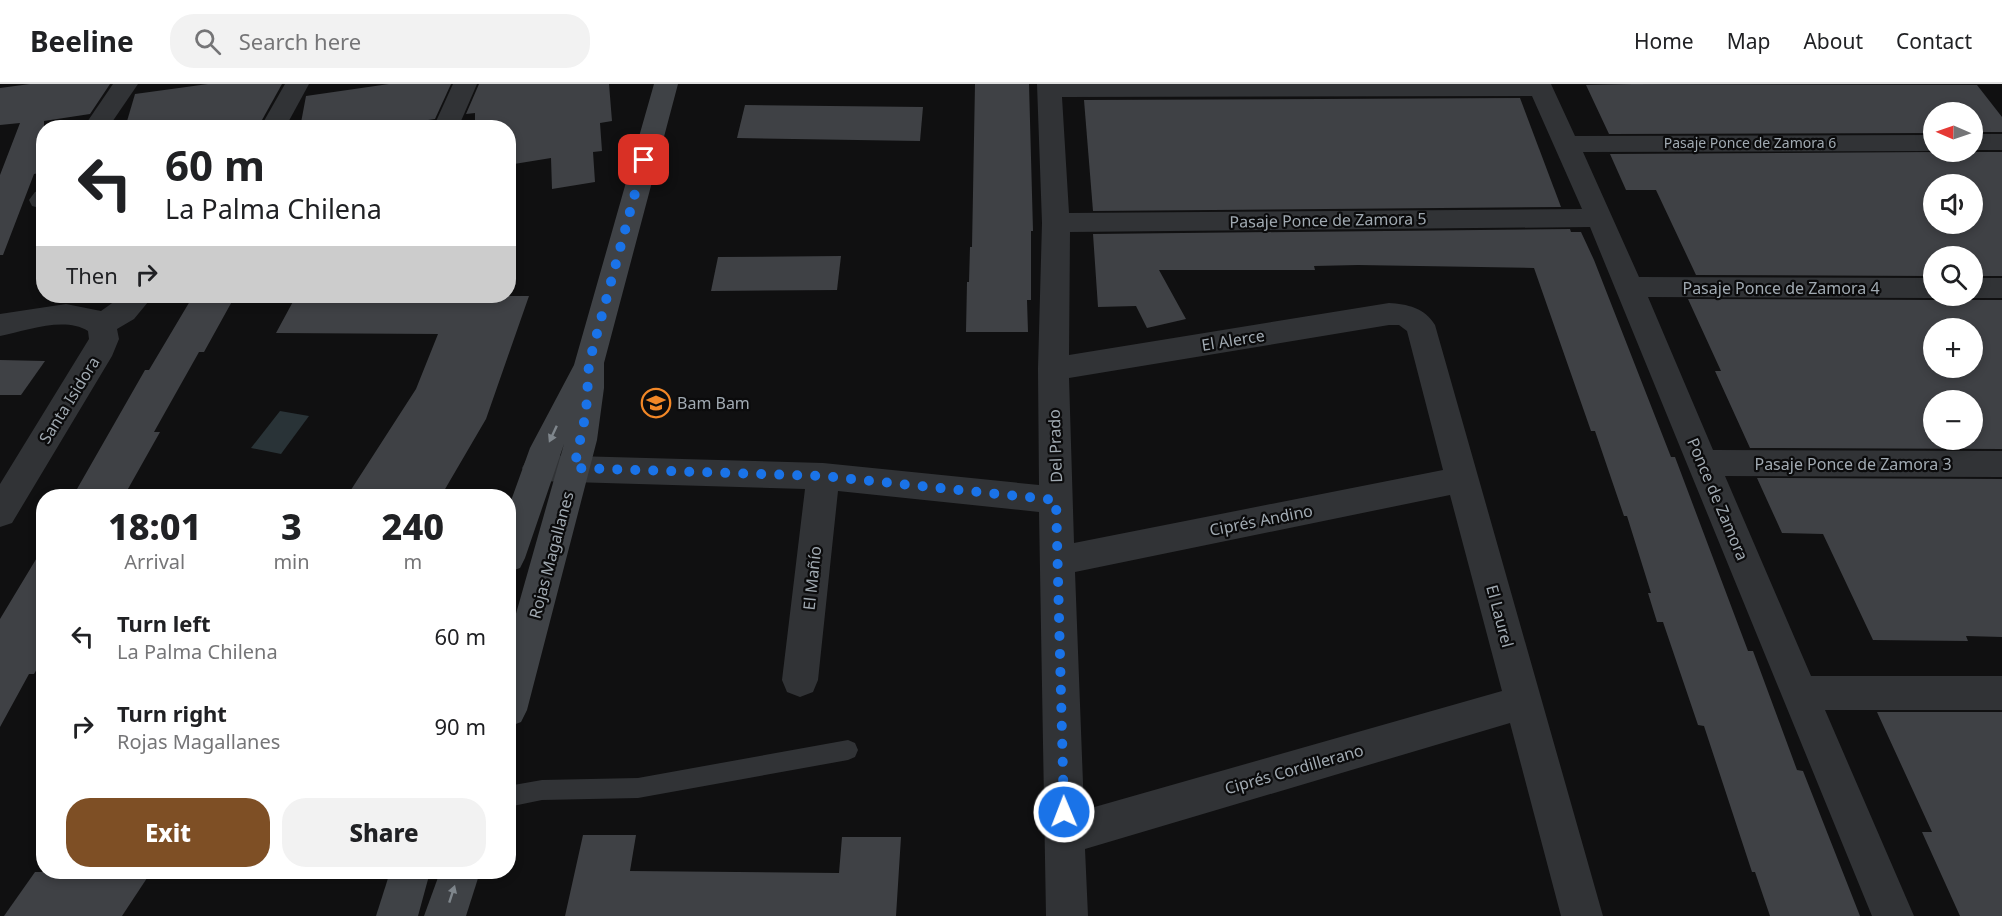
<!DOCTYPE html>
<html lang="en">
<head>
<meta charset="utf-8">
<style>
  :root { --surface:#fff; --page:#f2f2f2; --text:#202124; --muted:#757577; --line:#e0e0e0; --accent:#7e4f25 }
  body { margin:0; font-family:"Noto Sans",sans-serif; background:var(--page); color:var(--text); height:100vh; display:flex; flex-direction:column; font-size:22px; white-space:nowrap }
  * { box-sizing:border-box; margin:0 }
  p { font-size:20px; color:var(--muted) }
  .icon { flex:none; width:33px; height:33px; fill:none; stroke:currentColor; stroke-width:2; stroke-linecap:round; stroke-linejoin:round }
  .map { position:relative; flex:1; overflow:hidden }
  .sheet { position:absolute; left:36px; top:405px; width:480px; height:390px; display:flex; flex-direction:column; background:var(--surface); border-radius:24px; box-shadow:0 3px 9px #0003 }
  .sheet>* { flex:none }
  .hud { position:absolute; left:36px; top:36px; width:480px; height:183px; border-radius:24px; box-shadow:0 3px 9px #0003; background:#fff; color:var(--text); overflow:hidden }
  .needle { width:39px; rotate:272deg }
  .buttons { position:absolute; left:1923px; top:18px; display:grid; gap:12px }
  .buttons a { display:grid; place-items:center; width:60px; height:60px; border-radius:50%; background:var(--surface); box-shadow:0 3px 9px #0003; font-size:30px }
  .pin { position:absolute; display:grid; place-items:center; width:51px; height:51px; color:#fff; margin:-26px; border-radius:12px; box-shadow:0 3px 9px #0006 }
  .me { position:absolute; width:66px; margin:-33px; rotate:359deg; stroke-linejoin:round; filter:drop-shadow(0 0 4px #0008) }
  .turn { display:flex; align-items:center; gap:21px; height:126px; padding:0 30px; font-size:27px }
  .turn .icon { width:78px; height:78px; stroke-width:2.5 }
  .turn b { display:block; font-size:42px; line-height:51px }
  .then { display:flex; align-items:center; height:57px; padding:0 30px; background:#0003; gap:12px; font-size:22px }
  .eta { display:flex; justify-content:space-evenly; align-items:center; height:102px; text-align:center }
  .eta b { font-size:36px; font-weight:800; line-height:42px }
  .cta { display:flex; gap:12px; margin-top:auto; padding:12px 30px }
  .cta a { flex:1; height:69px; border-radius:24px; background:var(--accent); color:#fff; font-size:24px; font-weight:800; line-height:69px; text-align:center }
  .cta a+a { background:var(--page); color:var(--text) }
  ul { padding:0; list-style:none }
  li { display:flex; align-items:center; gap:18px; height:90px; padding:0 30px }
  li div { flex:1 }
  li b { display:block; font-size:22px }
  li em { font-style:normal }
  header { display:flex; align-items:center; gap:36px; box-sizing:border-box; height:84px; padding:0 30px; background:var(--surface); border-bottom:2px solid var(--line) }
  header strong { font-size:28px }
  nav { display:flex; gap:33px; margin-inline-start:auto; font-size:21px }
  .search { width:420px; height:54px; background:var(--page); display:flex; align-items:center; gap:15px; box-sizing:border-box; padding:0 21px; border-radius:24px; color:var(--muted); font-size:22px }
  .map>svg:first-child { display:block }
</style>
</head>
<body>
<header>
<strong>Beeline</strong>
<div class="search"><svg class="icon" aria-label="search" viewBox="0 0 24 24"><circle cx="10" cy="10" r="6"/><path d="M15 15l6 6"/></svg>Search here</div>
<nav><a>Home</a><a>Map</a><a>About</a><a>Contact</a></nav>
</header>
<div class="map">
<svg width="2002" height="832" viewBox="0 0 2002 832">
  <rect width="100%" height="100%" fill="#101011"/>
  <!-- water -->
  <path fill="#293337" d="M280,327L309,332L281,370L251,364Z"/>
  <!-- building -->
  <g fill="#3f4145" fill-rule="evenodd">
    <path d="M30,0H110L90,30L44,37V88L34,90L3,171H0V91L20,39L0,41V4Z"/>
    <path d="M208,0H282L262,36L207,44H125L135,10Z"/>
    <path d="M389,0H451L435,35L375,44H300L306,12Z"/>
    <path d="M479,0H609L612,37L600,39L602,67L593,68L595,98L552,105L551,74L508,81V44H475V29L466,30Z"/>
    <path d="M975,0H1029L1033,147H1031V216H1027L1028,248H966L967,198H969L970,163H972Z"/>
    <path d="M1633,0L1977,1L2002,33V48H1972V28H1934V49L1609,50L1586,1Z"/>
    <path d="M1520,14L1561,123L1093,127L1084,16Z"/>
    <path d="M745,21L923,23L920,57L737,54Z"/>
    <path d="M1936,68H2002V192H1972V172H1934V192L1696,191L1656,106H1626L1610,70ZM1934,100H1972V140H1934Z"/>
    <path d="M1570,145L1571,148H1581L1594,176L1671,373H1675L1748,567H1753L1797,686L1803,687L1860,832H1770L1755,788H1752L1704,642L1698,641L1663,538H1657L1648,509H1651L1627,432H1624L1595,347H1591L1534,184L1358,181L1314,182L1315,186H1159L1186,235L1147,244L1136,222L1098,223L1093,150Z"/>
    <path d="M841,172L837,206L711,207L718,173Z"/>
    <path d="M193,212H235L204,268H199L154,348H160L124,412H73L145,286H149Z"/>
    <path d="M296,212H529L486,335L441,412H347L416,305L438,250L276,249Z"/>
    <path d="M1945,212H1961L1963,214L1972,216H2002V365L1750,364L1715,287H1721L1688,215L1934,216ZM1934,244H1972V284H1934ZM1934,316H1972V356H1934Z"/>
    <path d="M0,276L45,277L21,311H0Z"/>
    <path d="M1757,394L2002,395V553L1966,552L1968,557L1873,556L1823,450L1782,449Z"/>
    <path d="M44,462V573L34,590H29L0,643V535Z"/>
    <path d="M1877,628H2002V832H1960L1922,748H1932Z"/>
    <path d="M583,751H636L630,787L839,789L842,753H901L896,832H565Z"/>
    <path d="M35,788H151L122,832H4Z"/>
  </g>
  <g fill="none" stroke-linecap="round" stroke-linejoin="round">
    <!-- lane -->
    <path fill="#313336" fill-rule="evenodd" d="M848,656L855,659L858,666L855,673L848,676L638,714L542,716L508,723V702L542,696L638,694Z"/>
    <!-- street -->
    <g fill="#313336" fill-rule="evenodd">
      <path d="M113,0H138L108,44H83Z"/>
      <path d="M285,0H309L285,44H260Z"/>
      <path d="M453,0H477L458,44H433Z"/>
      <path d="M1037,0H1551L1575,52L1934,51V67L1583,68L1639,193L1934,194V212H1943L1934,214L1648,213L1713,366L2002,367V393L1725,392L1811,592H2002V626H1825L1914,832H1872L1590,143L1070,148L1069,271L1389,219C1407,220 1425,224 1435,241L1603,832H1561L1510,639L1085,765L1088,832H1046L1039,428L838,407L818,596L813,608L800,613L787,608L782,596L805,405L538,397L527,393L522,384L527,375L538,371L823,379L1039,401L1038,285L1042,139ZM1532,12L1582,125L1069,129L1062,13ZM1389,241H1399L1407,247L1443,386L1074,459L1069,294ZM1450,411L1502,607L1084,726L1075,488Z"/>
      <rect x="1972" y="50" width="30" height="16"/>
      <path d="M44,105V125L32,122L29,116L35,108Z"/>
      <path d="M1972,194H2002V214H1972L1963,212H1972Z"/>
      <path d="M122,212H153L134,235L117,245L119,255L112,272L12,439L0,443V400L89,255L88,247C64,232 26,247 0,252V230L66,220L101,227Z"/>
    </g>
    <!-- secondary -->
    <g fill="#3f4246" fill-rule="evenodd">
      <path d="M654,0H678L604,279V304L597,356L527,626L521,638L508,643V558L564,360L525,474L520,484L508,488V425L530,364L574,281Z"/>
      <path d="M390,788H430L418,832H376Z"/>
      <path d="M440,788H480L466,832H424Z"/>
    </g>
  </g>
  <!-- one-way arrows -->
  <defs><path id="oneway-solid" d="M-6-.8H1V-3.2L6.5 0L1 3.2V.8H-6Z" transform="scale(1.5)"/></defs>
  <g fill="#7f868c">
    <use href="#oneway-solid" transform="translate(553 350) rotate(115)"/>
    <use href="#oneway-solid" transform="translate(452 810) rotate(-72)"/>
  </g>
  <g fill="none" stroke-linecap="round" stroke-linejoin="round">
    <!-- route -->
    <path stroke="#1a73e8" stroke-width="10" stroke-dasharray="0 18" d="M644,76L589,279L586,329L574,384L823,392L1056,416L1064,728"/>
  </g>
  <!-- icons -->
  <defs>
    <g id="school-ring" transform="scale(1.5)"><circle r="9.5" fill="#0b0b0c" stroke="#f28727" stroke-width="1.5"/><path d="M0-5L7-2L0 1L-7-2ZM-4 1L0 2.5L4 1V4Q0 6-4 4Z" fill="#f28727"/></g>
  </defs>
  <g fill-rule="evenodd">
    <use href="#school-ring" x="656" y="319"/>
  </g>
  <g text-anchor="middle" stroke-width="4.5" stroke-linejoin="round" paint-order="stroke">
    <!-- far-street labels -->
    <g font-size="14" fill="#a1aab2" stroke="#0b0b0c">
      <text x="1750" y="64">Pasaje Ponce de Zamora 6</text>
    </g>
    <!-- street labels -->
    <g font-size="16" fill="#a1aab2" stroke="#0b0b0c">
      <text transform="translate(1328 136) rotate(-1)" y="6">Pasaje Ponce de Zamora 5</text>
      <text x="1781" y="210">Pasaje Ponce de Zamora 4</text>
      <text transform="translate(1233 256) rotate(-9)" y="6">El Alerce</text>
      <text transform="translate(69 316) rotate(-58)" y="6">Santa Isidora</text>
      <text transform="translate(1055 362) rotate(-92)" y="6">Del Prado</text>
      <text x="1853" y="386">Pasaje Ponce de Zamora 3</text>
      <text transform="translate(1718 415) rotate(67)" y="6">Ponce de Zamora</text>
      <text transform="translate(1261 436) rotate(-11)" y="6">Ciprés Andino</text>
      <text transform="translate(551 471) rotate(-75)" y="6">Rojas Magallanes</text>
      <text transform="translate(812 494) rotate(-84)" y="6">El Mañío</text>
      <text transform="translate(1500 532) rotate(75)" y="6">El Laurel</text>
      <text transform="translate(1294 685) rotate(-16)" y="6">Ciprés Cordillerano</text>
    </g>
    <!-- poi labels -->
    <g font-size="16" fill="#a1aab2" stroke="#0b0b0c" text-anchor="start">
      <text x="677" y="325">Bam Bam</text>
    </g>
  </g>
</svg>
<div class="buttons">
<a><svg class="needle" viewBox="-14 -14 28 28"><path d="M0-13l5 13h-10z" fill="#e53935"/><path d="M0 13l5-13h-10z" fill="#757577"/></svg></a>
<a><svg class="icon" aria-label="sound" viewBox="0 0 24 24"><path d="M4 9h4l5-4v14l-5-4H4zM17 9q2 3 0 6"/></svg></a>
<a><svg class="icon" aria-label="search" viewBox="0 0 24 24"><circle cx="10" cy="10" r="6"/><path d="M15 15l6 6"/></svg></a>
<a>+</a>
<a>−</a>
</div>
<div class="pin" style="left:644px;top:76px;background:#d93025"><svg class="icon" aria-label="arrive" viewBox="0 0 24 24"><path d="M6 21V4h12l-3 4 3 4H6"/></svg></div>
<svg class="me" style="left:1064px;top:728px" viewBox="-20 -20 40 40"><circle r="17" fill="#1a73e8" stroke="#fff" stroke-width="3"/><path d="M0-11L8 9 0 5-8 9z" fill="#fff"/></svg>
<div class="hud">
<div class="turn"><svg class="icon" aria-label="left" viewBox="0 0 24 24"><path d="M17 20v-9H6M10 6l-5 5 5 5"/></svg><div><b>60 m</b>La Palma Chilena</div></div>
<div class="then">Then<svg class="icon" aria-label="right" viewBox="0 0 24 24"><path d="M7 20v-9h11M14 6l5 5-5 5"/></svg></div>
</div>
<section class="sheet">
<div class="eta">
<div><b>18:01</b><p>Arrival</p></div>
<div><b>3</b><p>min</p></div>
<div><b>240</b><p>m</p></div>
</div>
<ul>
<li><svg class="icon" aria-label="left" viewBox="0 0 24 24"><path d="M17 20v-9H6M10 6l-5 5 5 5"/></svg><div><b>Turn left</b><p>La Palma Chilena</p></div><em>60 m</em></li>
<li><svg class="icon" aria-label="right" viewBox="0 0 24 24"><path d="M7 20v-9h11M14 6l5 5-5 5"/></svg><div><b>Turn right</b><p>Rojas Magallanes</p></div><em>90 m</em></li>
</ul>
<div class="cta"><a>Exit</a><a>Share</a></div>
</section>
</div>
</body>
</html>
